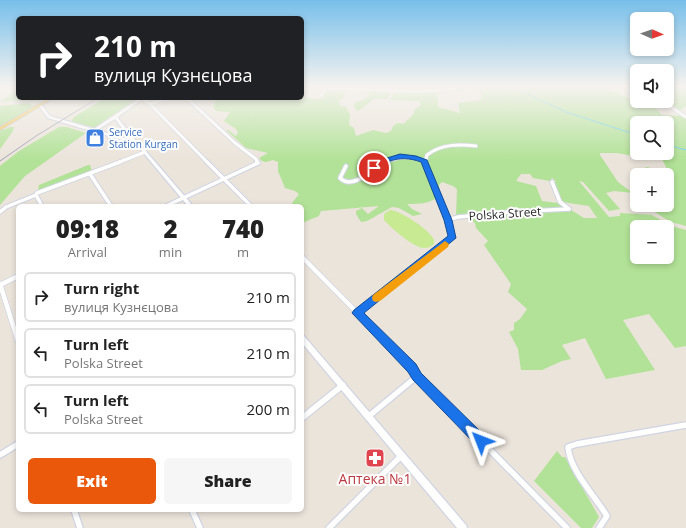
<!DOCTYPE html>
<html lang="en">
<head>
<meta charset="utf-8">
<style>
  :root { --surface:#fff; --page:#f6f6f6; --text:#222; --muted:#767676; --line:#e0e0e0; --accent:#ea580c }
  body { margin:0; font-family:"Open Sans",sans-serif; background:var(--page); color:var(--text); height:100vh; display:flex; flex-direction:column; font-size:15px; white-space:nowrap }
  * { box-sizing:border-box; margin:0 }
  p { font-size:13px; color:var(--muted) }
  .icon { flex:none; width:22px; height:22px; fill:none; stroke:currentColor; stroke-width:2; stroke-linecap:round; stroke-linejoin:round }
  .map { position:relative; flex:1; overflow:hidden }
  .details { position:absolute; left:16px; top:204px; width:288px; height:308px; display:flex; flex-direction:column; background:var(--surface); border-radius:6px; box-shadow:0 2px 6px #0003 }
  .details>* { flex:none }
  .top-card { position:absolute; left:16px; top:16px; width:288px; height:84px; border-radius:6px; box-shadow:0 2px 6px #0003; background:#202124; color:#fff; overflow:hidden }
  .needle { width:26px; rotate:92deg }
  .controls { position:absolute; left:630px; top:12px; display:grid; gap:8px }
  .controls a { display:grid; place-items:center; width:44px; height:44px; border-radius:6px; background:var(--surface); box-shadow:0 2px 6px #0003; font-size:20px }
  .pin { position:absolute; display:grid; place-items:center; width:34px; height:34px; color:#fff; margin:-17px; border:2px solid #fff; border-radius:50%; box-shadow:0 1px 4px #0007 }
  .me { position:absolute; width:44px; margin:-22px; rotate:315deg; stroke-linejoin:round; filter:drop-shadow(0 0 3px #0008) }
  .turn { display:flex; align-items:center; gap:14px; height:84px; padding:0 12px; font-size:18px }
  .turn .icon { width:52px; height:52px; stroke-width:2.5 }
  .turn b { display:block; font-size:28px; line-height:34px }
  .eta { display:flex; justify-content:space-evenly; align-items:center; height:68px; text-align:center }
  .eta b { font-size:24px; font-weight:800; line-height:28px }
  .action { display:flex; gap:8px; margin-top:auto; padding:8px 12px }
  .action a { flex:1; height:46px; border-radius:6px; background:var(--accent); color:#fff; font-size:16px; font-weight:800; line-height:46px; text-align:center }
  .action a+a { background:var(--page); color:var(--text) }
  ul { padding:0; list-style:none }
  li { display:flex; align-items:center; gap:12px; height:50px; margin:0 8px 6px; padding:0 4px; border:2px solid var(--line); border-radius:6px }
  li div { flex:1 }
  li b { display:block; font-size:15px }
  li em { font-style:normal }
  .map>svg:first-child { display:block }
</style>
</head>
<body>
<div class="map">
<svg width="686" height="528" viewBox="0 0 686 528">
  <rect width="100%" height="100%" fill="#ebe4db"/>
  <!-- green -->
  <g fill="#b2e297" fill-rule="evenodd">
    <path d="M331,86H351L344,91L345,96L339,101L340,106L346,107L350,115L349,125L354,128L356,136L373,130L386,133L391,131L393,126L398,123L403,124C407,121 415,114 415,109L421,105L420,101L391,100L394,92H435L460,88H465L463,90L436,94L438,98V107L460,113L458,103L480,100L483,96L473,86H602L601,87L654,107L662,115L682,116L686,118V226L671,222L643,205H650L658,211H672L667,205V175H642L638,171L647,167L669,173L662,159L644,158L617,153H600V155L618,182L633,193L614,191L606,193L620,209L609,211L583,182L579,181L609,217L620,216V213L652,215L672,226L686,230V346L675,348L649,314L623,320L655,370L606,379L585,338L562,345L571,359L562,361L542,370H521L518,349L509,332L514,330V323L520,319L527,309L508,292L511,284L484,245L488,241L476,228L475,223L467,218L571,210L584,218H597L589,206L562,202L554,183L556,181L552,178L550,181L533,178L530,174H521L516,181L536,186L542,201L558,203L565,208L456,216L457,189L453,186L442,182L439,185L440,195C431,204 419,204 407,204L412,209L422,214L413,216L399,208L392,207L367,221L361,222L356,214V211L362,208L368,214L379,206L321,211L319,216L302,223V206H293L292,203L299,194L295,191L285,188L278,171V162L273,160L266,162L262,161L259,158L268,153L246,148L226,130H228L236,136L238,132L236,129L224,121L230,112L216,111L213,107L217,99L211,98H302V97L314,99L323,98ZM637,123H667V153H637ZM637,227H667V257H637Z"/>
    <path d="M667,86H686V106L680,110L669,103L672,101L667,98Z"/>
    <path d="M18,89V98H43L39,101L23,100L0,102Z"/>
    <path d="M368,91L391,93L388,99H374L358,111L354,107V103L365,99L369,95Z"/>
    <path d="M105,98H141L96,128L71,122L74,117Z"/>
    <path d="M29,103L34,107L0,126V106Z"/>
    <path d="M10,127H14L13,131L0,149V131Z"/>
    <path d="M59,127H67L86,133L25,176L0,205V166L19,151Z"/>
    <path d="M88,165H90L92,171L38,190L39,185Z"/>
    <path d="M557,451L562,457H565L599,517L592,528H581L534,481Z"/>
  </g>
  <!-- pitch -->
  <path fill="#c7ea92" d="M390,210C400,210 431,231 434,240V244C430,248 425,249 419,247C410,244 390,227 384,220V214Z"/>
  <g fill="none" stroke-linecap="round" stroke-linejoin="round">
    <!-- stream -->
    <g stroke="#6dcfee" stroke-width="1">
      <path d="M511,86L566,112L637,135"/>
      <path d="M667,145L686,150"/>
    </g>
    <!-- street-far3 casing -->
    <g stroke="#d0d4e2" stroke-width="4.5">
      <g id="street-far3">
        <path d="M623,86L637,91"/>
        <path d="M321,95L325,90L336,88C379,88 421,96 464,86"/>
        <path d="M142,98L150,104L208,163"/>
        <path d="M187,98L235,143L256,159L258,163"/>
        <path d="M662,101L686,117"/>
        <path d="M150,104L166,98"/>
        <path d="M117,137L127,132"/>
        <path d="M117,163L145,152"/>
        <path d="M383,163C397,156 410,155 424,161"/>
        <path d="M425,163L427,155C441,144 459,144 476,146"/>
      </g>
    </g>
    <!-- street-far2 casing -->
    <g stroke="#d0d4e2" stroke-width="5.5">
      <g id="street-far2">
        <path d="M207,162L251,206"/>
        <path d="M424,162L448,220L452,237L426,258"/>
        <path d="M346,166L340,178C353,191 373,168 385,162"/>
        <path d="M90,174L111,206"/>
        <path d="M552,182L560,202L569,209"/>
        <path d="M36,195L42,206"/>
        <path d="M166,206L258,163L257,162"/>
        <path d="M0,212L6,207L36,195L37,193L120,162"/>
        <path d="M448,220L458,217L510,212L569,209"/>
        <path d="M302,257L303,258"/>
      </g>
    </g>
    <!-- street-far1 casing -->
    <g stroke="#d0d4e2" stroke-width="6">
      <g id="street-far1">
        <path d="M302,257L412,368L419,378"/>
        <path d="M0,284L18,341"/>
        <path d="M0,285L18,276"/>
        <path d="M357,313L427,257"/>
        <path d="M415,378L417,376"/>
      </g>
    </g>
    <!-- street casing -->
    <g stroke="#d0d4e2" stroke-width="8">
      <g id="street">
        <path d="M418,377L567,528"/>
        <path d="M369,416L416,377"/>
        <path d="M302,418L343,385"/>
        <path d="M0,455L18,444"/>
        <path d="M74,510L80,528"/>
        <path d="M192,510L200,528"/>
        <path d="M329,528L401,456"/>
        <path d="M599,528L607,516C595,496 570,471 568,447L577,444L686,425"/>
      </g>
    </g>
    <!-- secondary casing -->
    <g stroke="#d0d4e2" stroke-width="2.5">
      <g id="secondary">
        <path d="M140,98H144L119,116L118,118L137,142H138L193,206H188L136,144L95,132H92L91,131L48,118L38,105L41,104L50,116L94,129ZM115,119L131,140L97,130Z"/>
        <path d="M302,335L304,336L466,525L467,528H457L302,343Z"/>
      </g>
    </g>
    <!-- primary casing -->
    <g stroke="#c3c3c3" stroke-width="2">
      <path id="primary" d="M49,98H54L0,130V127Z"/>
    </g>
    <!-- street-far3 -->
    <use href="#street-far3" stroke="#fff" stroke-width="3"/>
    <!-- street-far2 -->
    <use href="#street-far2" stroke="#fff" stroke-width="3.5"/>
    <!-- street-far1 -->
    <use href="#street-far1" stroke="#fff" stroke-width="4.5"/>
    <!-- street -->
    <use href="#street" stroke="#fff" stroke-width="5.5"/>
    <!-- secondary -->
    <use href="#secondary" fill="#fff" fill-rule="evenodd"/>
    <!-- primary -->
    <use href="#primary" fill="#f0ca5b" fill-rule="evenodd"/>
    <!-- rail -->
    <path stroke="#9ea1b3" stroke-width="1" d="M0,161L36,136L98,98"/>
  </g>
  <!-- wall -->
  <path fill="#a9a39d" d="M369,456L383,457L382,459L375,466L368,458Z"/>
  <!-- building -->
  <path fill="#c4beb6" stroke="#89857f" d="M376,449L383,457L376,464L369,456Z"/>
  <!-- sky -->
  <linearGradient id="sky" x2="0" y2="1"><stop stop-color="#77bfea"/><stop offset="0.54" stop-color="#f6f3ef"/><stop offset="1" stop-color="#f6f3ef" stop-opacity="0"/></linearGradient>
  <rect width="686" height="160" fill="url(#sky)"/>
  <!-- route -->
  <path fill="#1a73e8" stroke="#114b97" d="M400,154L416,156L427,160L452,220L456,238L364,313L416,364L421,373L486,437L487,441L486,446L481,448L477,446L413,380L408,372L352,313L354,310L448,236L444,220L421,162C410,158 399,157 388,162C383,165 379,169 374,170L370,168L384,159Z"/>
  <!-- slow -->
  <path fill="#f59e0b" d="M445,241L449,244L448,247L380,301L376,302L373,301L372,298L373,295Z"/>
  <!-- icons -->
  <defs>
    <g id="shop-square" transform="scale(1)"><rect x="-9" y="-9" width="18" height="18" rx="4" fill="#3f7fe0" stroke="#fff"/><path d="M-5-2.5h2.3a2.7 3.5 0 0 1 5.4 0H5L5.5 6h-11ZM-1.5-2.5h3a1.5 2.3 0 0 0-3 0Z" fill="#fff"/></g>
    <g id="pharmacy-square" transform="scale(1)"><rect x="-9" y="-9" width="18" height="18" rx="4" fill="#e0444e" stroke="#fff"/><path d="M-2-6h4v4h4v4h-4v4h-4v-4h-4v-4h4Z" fill="#fff"/></g>
  </defs>
  <g fill-rule="evenodd">
    <use href="#shop-square" x="95" y="138"/>
    <use href="#pharmacy-square" x="375" y="458"/>
  </g>
  <g text-anchor="middle" stroke-width="4" stroke-linejoin="round" paint-order="stroke">
    <!-- far-shop labels -->
    <g font-size="10" fill="#366cbe" stroke="#fff" text-anchor="start">
      <text x="109" y="136">Service<tspan x="109" dy="12">Station Kurgan</tspan></text>
    </g>
    <!-- street labels -->
    <g font-size="12" fill="#292929" stroke="#fff">
      <text transform="translate(505 214) rotate(-4)" y="4">Polska Street</text>
    </g>
    <!-- near-health labels -->
    <g font-size="14" fill="#be3a42" stroke="#fff">
      <text x="375" y="484">Аптека №1</text>
    </g>
  </g>
</svg>
<div class="controls">
<a><svg class="needle" viewBox="-14 -14 28 28"><path d="M0-13l5 13h-10z" fill="#e53935"/><path d="M0 13l5-13h-10z" fill="#767676"/></svg></a>
<a><svg class="icon" aria-label="sound" viewBox="0 0 24 24"><path d="M4 9h4l5-4v14l-5-4H4zM17 9q2 3 0 6"/></svg></a>
<a><svg class="icon" aria-label="search" viewBox="0 0 24 24"><circle cx="10" cy="10" r="6"/><path d="M15 15l6 6"/></svg></a>
<a>+</a>
<a>−</a>
</div>
<div class="pin" style="left:374px;top:168px;background:#d93025"><svg class="icon" aria-label="arrive" viewBox="0 0 24 24"><path d="M6 21V4h12l-3 4 3 4H6"/></svg></div>
<svg class="me" style="left:481px;top:441px" viewBox="-20 -20 40 40"><path d="M0-17L14 15 0 8-14 15z" fill="#1a73e8" stroke="#fff" stroke-width="4"/></svg>
<div class="top-card">
<div class="turn"><svg class="icon" aria-label="right" viewBox="0 0 24 24"><path d="M7 20v-9h11M14 6l5 5-5 5"/></svg><div><b>210 m</b>вулиця Кузнєцова</div></div>
</div>
<section class="details">
<div class="eta">
<div><b>09:18</b><p>Arrival</p></div>
<div><b>2</b><p>min</p></div>
<div><b>740</b><p>m</p></div>
</div>
<ul>
<li><svg class="icon" aria-label="right" viewBox="0 0 24 24"><path d="M7 20v-9h11M14 6l5 5-5 5"/></svg><div><b>Turn right</b><p>вулиця Кузнєцова</p></div><em>210 m</em></li>
<li><svg class="icon" aria-label="left" viewBox="0 0 24 24"><path d="M17 20v-9H6M10 6l-5 5 5 5"/></svg><div><b>Turn left</b><p>Polska Street</p></div><em>210 m</em></li>
<li><svg class="icon" aria-label="left" viewBox="0 0 24 24"><path d="M17 20v-9H6M10 6l-5 5 5 5"/></svg><div><b>Turn left</b><p>Polska Street</p></div><em>200 m</em></li>
</ul>
<div class="action"><a>Exit</a><a>Share</a></div>
</section>
</div>
</body>
</html>
